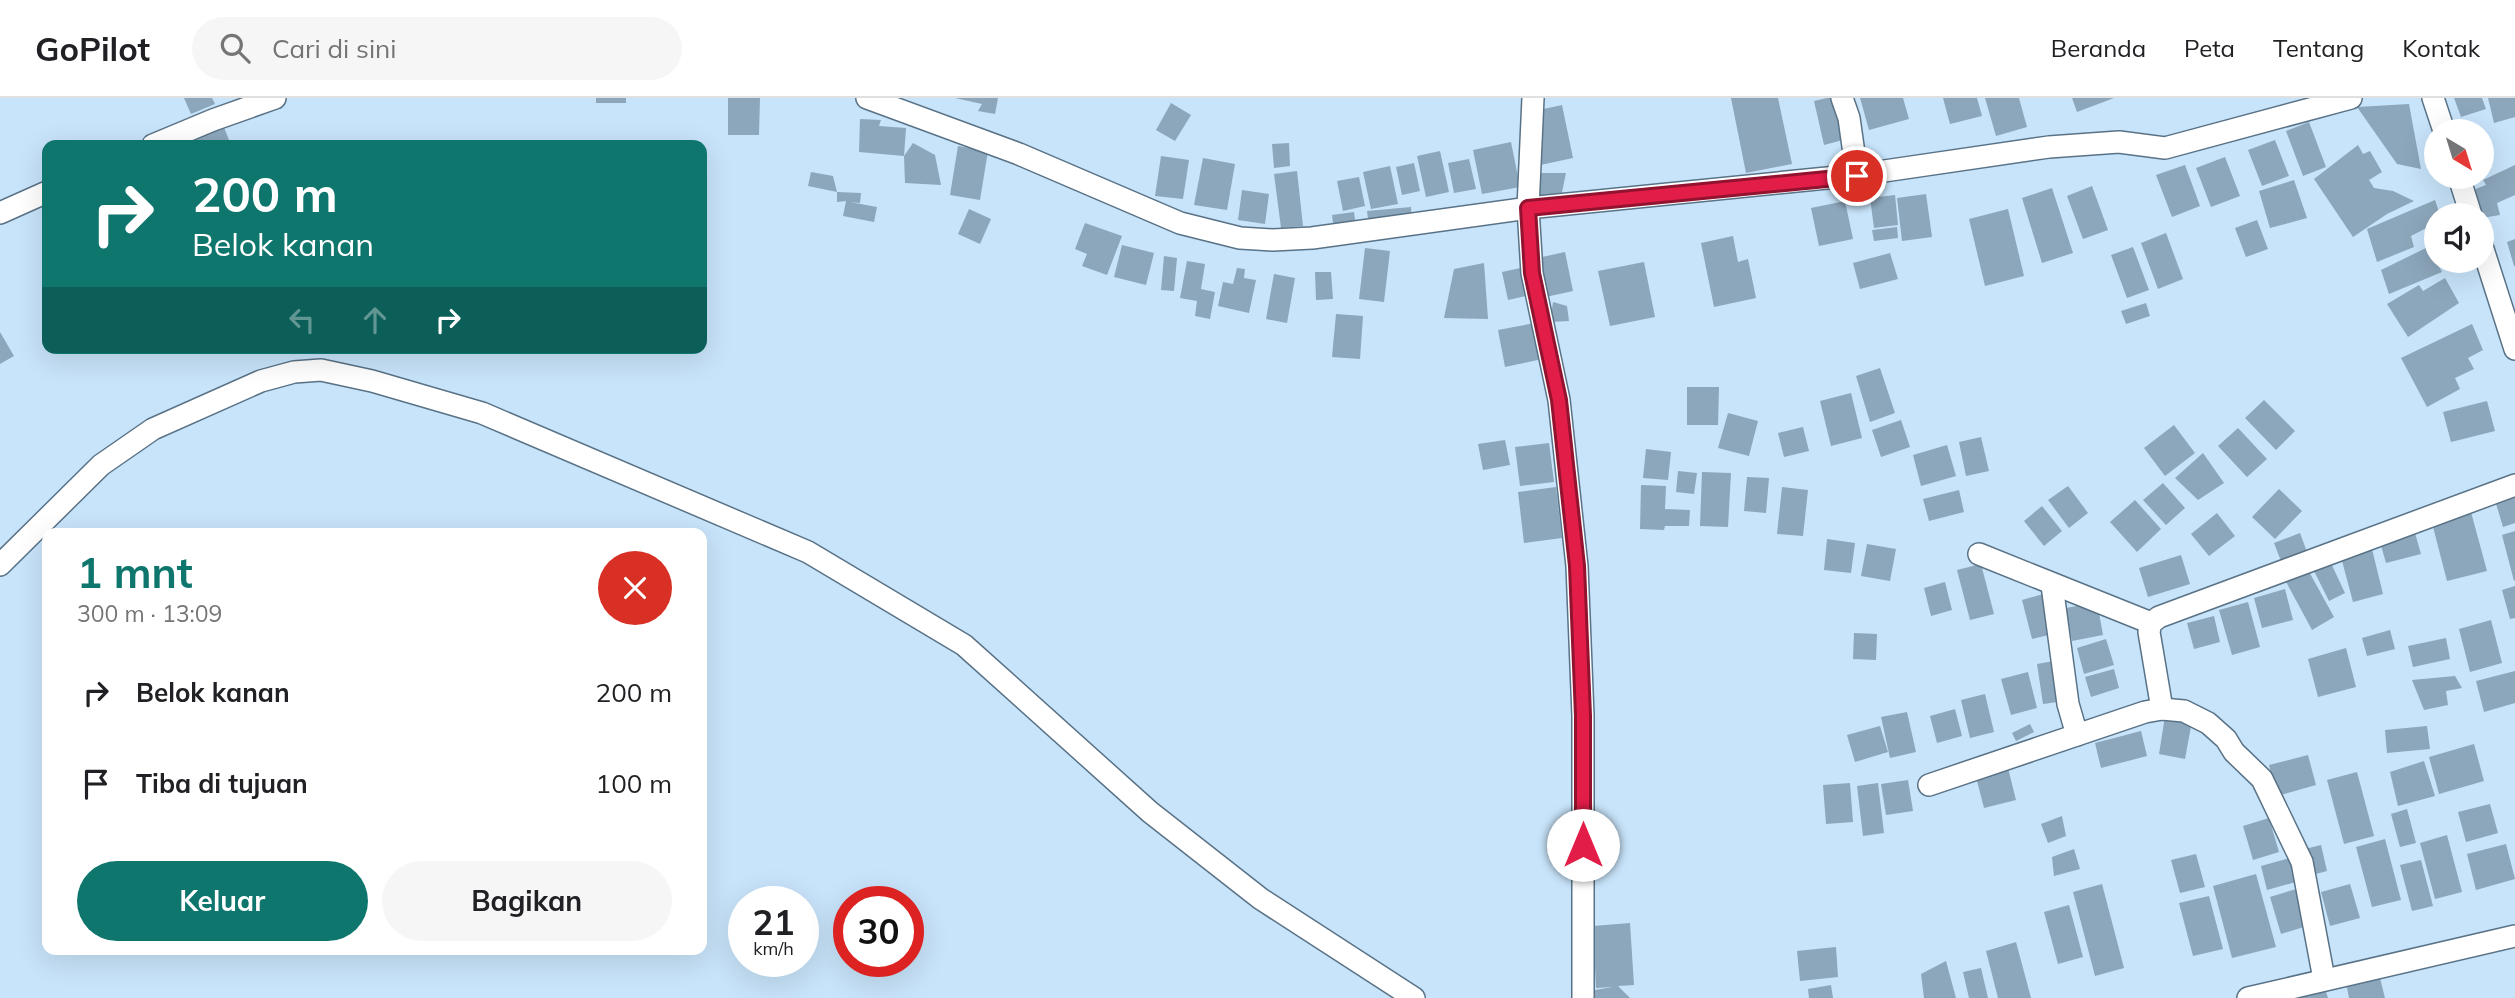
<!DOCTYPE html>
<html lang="id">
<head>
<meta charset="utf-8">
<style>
  :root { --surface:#fff; --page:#f6f6f6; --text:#202124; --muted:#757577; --line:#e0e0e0; --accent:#0f766e }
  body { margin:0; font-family:Mulish,sans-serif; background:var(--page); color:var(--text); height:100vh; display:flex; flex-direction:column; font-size:26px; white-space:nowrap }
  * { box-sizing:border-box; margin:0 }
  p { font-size:23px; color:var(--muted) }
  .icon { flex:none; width:38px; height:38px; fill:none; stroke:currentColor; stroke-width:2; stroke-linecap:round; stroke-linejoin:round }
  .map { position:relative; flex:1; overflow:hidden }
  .sheet { position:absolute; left:42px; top:430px; width:665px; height:427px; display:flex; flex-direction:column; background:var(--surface); border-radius:14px; box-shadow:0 7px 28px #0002 }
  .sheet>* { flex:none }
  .top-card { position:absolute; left:42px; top:42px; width:665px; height:214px; border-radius:14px; box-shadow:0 7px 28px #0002; background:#0f766e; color:#fff; overflow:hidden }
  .needle { width:46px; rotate:142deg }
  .fabs { position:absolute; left:2424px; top:21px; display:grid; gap:14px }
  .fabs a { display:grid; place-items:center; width:70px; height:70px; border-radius:50%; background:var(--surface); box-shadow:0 7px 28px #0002; font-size:35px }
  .speed { position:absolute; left:728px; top:788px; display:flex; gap:14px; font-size:35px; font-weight:700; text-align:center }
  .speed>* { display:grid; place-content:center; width:91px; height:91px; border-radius:50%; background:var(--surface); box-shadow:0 7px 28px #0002; line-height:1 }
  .speed small { font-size:18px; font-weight:400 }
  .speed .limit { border:10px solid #d22; background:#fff; color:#111 }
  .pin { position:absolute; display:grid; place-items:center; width:60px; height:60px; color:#fff; margin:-30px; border:4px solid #fff; border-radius:50%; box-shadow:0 2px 7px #0007 }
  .me { position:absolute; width:77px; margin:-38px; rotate:0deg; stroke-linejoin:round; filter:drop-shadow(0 0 5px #0008) }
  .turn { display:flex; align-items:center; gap:24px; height:147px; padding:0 35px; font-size:32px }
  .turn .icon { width:91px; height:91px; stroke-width:2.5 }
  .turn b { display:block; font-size:49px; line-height:60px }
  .lanes { display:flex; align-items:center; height:66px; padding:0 35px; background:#0003; justify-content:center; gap:35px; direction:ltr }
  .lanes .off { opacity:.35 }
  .round { display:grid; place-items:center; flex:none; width:74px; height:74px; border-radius:37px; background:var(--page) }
  .head { display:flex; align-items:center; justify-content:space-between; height:119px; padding:0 35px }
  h1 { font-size:42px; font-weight:700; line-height:52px; color:var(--accent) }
  .primary-button { display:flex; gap:14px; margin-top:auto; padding:14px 35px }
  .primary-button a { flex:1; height:80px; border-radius:42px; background:var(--accent); color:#fff; font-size:28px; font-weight:700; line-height:80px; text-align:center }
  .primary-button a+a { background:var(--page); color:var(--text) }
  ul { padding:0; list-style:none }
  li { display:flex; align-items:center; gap:21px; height:91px; padding:0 35px }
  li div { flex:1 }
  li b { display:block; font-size:26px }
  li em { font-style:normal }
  header { display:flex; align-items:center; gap:42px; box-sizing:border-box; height:98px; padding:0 35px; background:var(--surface); border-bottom:2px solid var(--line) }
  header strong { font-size:33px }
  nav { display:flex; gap:38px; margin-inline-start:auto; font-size:24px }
  .search { width:490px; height:63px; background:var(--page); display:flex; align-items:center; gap:18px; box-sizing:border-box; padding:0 24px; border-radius:38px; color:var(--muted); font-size:26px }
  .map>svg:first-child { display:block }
</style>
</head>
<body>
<header>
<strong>GoPilot</strong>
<div class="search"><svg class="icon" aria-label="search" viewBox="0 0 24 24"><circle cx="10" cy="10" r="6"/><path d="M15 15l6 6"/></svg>Cari di sini</div>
<nav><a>Beranda</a><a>Peta</a><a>Tentang</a><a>Kontak</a></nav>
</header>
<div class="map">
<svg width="2515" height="900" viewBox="0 0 2515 900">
  <rect width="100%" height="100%" fill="#c8e4fa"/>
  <!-- building -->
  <g fill="#8ca6bb">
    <path d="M184,0H212L215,6L191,16Z"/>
    <rect x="596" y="0" width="30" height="5"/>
    <path d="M728,0H760L759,37H728Z"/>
    <path d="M955,0H998L995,16L978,13L982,6Z"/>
    <path d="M1731,0H1778L1792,66L1746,75Z"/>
    <path d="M1827,0H1854L1862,37L1824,47L1814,3Z"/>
    <path d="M1860,0H1903L1909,21L1869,32Z"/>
    <path d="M1943,0H1977L1982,18L1950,26Z"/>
    <path d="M1985,0H2019L2027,29L1996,38Z"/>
    <path d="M2072,0H2114L2077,14Z"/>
    <path d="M2454,0H2482L2486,11L2461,19Z"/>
    <path d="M2488,0H2515V19L2494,25Z"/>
    <path d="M1171,5L1191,17L1175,43L1156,32Z"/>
    <path d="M2409,6L2421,71L2397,66L2357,9Z"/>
    <path d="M1562,7L1573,60L1531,69L1521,16Z"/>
    <path d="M860,21L881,22L879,28L906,30L904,58L859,54Z"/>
    <path d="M2309,24L2326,69L2303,78L2286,33Z"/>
    <path d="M223,27L231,47H193L190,41Z"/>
    <path d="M2275,42L2289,78L2262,88L2248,52Z"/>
    <path d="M1511,44L1520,89L1482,96L1473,52Z"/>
    <path d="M913,45L935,57L941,87L905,85L904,58Z"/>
    <path d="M1289,45L1290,68L1274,70L1272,46Z"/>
    <path d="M2358,47L2363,56L2370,53L2382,74L2369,82L2374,90L2393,93L2414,103L2387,116L2353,139L2314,81Z"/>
    <path d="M958,48L988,53L980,102L950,97Z"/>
    <path d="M1440,53L1449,94L1426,99L1417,58Z"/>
    <path d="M1161,58L1189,62L1183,101L1155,98Z"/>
    <path d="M2225,59L2240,98L2211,109L2196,70Z"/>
    <path d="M1203,60L1235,66L1227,112L1194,107Z"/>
    <path d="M1469,61L1476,91L1454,95L1448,65Z"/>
    <path d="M1414,65L1420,93L1402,97L1396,69Z"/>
    <path d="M2185,67L2200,108L2172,119L2156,77Z"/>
    <path d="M2515,67V97L2497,105L2500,117L2482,120V117H2478L2470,93L2486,87L2483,82Z"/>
    <path d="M1390,68L1398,106L1371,111L1363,74Z"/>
    <path d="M1297,73L1303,128L1281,130L1274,76Z"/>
    <path d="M811,74L833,78L837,94L808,88Z"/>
    <path d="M1531,75H1566L1561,99L1536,100Z"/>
    <path d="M1359,79L1365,108L1343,113L1337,83Z"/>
    <path d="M2294,82L2307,120L2270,130L2259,93Z"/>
    <path d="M2092,88L2108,132L2083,141L2067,98Z"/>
    <path d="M2052,90L2073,155L2042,165L2022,100Z"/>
    <path d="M1242,92L1269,96L1265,126L1238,122Z"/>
    <path d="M837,94L861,95L860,105L850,104L877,109L874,124L843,118L846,103L837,104Z"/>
    <path d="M1926,96L1932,139L1902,143L1897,100Z"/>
    <path d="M1895,97L1898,127L1874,130L1870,100Z"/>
    <path d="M2435,102L2440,117H2436V125L2411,138L2414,149L2377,164L2367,131Z"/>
    <path d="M1845,103L1853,141L1819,148L1811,110Z"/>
    <path d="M1411,109L1412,124L1369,129L1367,113Z"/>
    <path d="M969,111L991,121L980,146L958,136Z"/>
    <path d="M2008,111L2024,178L1985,188L1969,121Z"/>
    <path d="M1354,114L1356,130L1334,133L1332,117Z"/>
    <path d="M2257,122L2268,151L2246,159L2235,130Z"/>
    <path d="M1085,125L1122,138L1107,177L1082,168L1087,156L1075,151Z"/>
    <path d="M1897,129L1898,140L1874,143L1872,132Z"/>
    <path d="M2166,135L2183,181L2158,191L2141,145Z"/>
    <path d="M1733,138L1738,164L1748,161L1756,200L1714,209L1701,145Z"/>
    <path d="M2515,141V168H2514L2507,144Z"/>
    <path d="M1122,147L1154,155L1146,187L1114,179Z"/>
    <path d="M2432,147L2436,163L2442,174L2389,196L2381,172Z"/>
    <path d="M2133,149L2149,192L2127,200L2111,157Z"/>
    <path d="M1365,150L1390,153L1384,204L1359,201Z"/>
    <path d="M1565,154L1573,193L1541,200L1533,161Z"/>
    <path d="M1890,155L1898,181L1860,191L1853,165Z"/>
    <path d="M1164,158L1177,160L1174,193L1161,192Z"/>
    <path d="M1187,163L1205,166L1201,191L1215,194L1210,221L1195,218L1197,203L1180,200Z"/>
    <path d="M1644,164L1655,219L1610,228L1598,173Z"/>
    <path d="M1484,165L1488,221L1444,220L1454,171Z"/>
    <path d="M1525,169L1530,197L1508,202L1502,174Z"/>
    <path d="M1237,170L1245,171L1244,180L1256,182L1249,215L1218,208L1223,184L1233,186Z"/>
    <path d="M1315,174H1331L1333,201L1316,202Z"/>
    <path d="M1274,176L1295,180L1287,225L1266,221Z"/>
    <path d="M2445,180L2459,205L2408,239L2387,206L2419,187L2423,193Z"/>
    <path d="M1553,204L1567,208L1569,223L1550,224Z"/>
    <path d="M2146,205L2150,218L2126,226L2121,213Z"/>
    <path d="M1336,216L1363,218L1360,261L1332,259Z"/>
    <path d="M1535,225L1542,261L1505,269L1498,232Z"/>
    <path d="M2472,226L2483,252L2468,260L2474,271L2455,280L2460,291L2427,309L2401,260Z"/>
    <path d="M0,234L14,258L0,266Z"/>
    <path d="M1880,270L1895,315L1870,324L1856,278Z"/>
    <path d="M1687,289H1719L1718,327H1687Z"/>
    <path d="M1851,295L1862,340L1831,348L1820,303Z"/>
    <path d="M2264,302L2295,333L2276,352L2245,320Z"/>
    <path d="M2487,303L2495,333L2451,344L2443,314Z"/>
    <path d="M1728,315L1758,323L1749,358L1718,350Z"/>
    <path d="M1901,322L1910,349L1881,359L1872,332Z"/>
    <path d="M2174,327L2195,355L2165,378L2144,350Z"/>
    <path d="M1803,329L1809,353L1784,359L1778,335Z"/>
    <path d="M2238,330L2267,361L2247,379L2218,348Z"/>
    <path d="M1981,339L1989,373L1966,378L1959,344Z"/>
    <path d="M1505,342L1510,367L1483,372L1478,346Z"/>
    <path d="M1549,345L1554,384L1520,388L1515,349Z"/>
    <path d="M1947,347L1956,378L1921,388L1913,357Z"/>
    <path d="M1646,351L1671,354L1668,382L1643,380Z"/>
    <path d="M2203,355L2224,385L2198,402L2175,380Z"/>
    <path d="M1678,373L1697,375L1694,396L1676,394Z"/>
    <path d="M1702,374L1731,375L1728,429L1700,428Z"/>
    <path d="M1747,379L1769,380L1766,415L1744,413Z"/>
    <path d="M2163,385L2185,410L2166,427L2143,402Z"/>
    <path d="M1641,387L1666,388L1665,411L1690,412L1689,428H1665L1664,432L1640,431Z"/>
    <path d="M2068,388L2088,415L2069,430L2048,402Z"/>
    <path d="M1556,389L1562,440L1524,445L1518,394Z"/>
    <path d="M1782,389L1808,392L1803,438L1777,436Z"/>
    <path d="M2279,391L2302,413L2275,441L2252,419Z"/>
    <path d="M1959,392L1964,414L1929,423L1923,401Z"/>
    <path d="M2515,393V425L2503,429L2494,399Z"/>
    <path d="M2135,402L2161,431L2137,454L2110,424Z"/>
    <path d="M2042,408L2062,433L2044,448L2024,423Z"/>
    <path d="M2471,414L2487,473L2447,483L2432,425Z"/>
    <path d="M2217,415L2235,438L2209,458L2191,436Z"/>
    <path d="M2515,433V482L2514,483L2502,437Z"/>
    <path d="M2300,435L2307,454L2281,463L2274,445Z"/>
    <path d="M2415,435L2421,456L2386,465L2380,444Z"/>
    <path d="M1827,441L1855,445L1851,475L1824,472Z"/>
    <path d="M1867,446L1896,451L1890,483L1861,478Z"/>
    <path d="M2372,451L2383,496L2353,504L2341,459Z"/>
    <path d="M2181,457L2190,486L2148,499L2139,470Z"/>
    <path d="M2329,461L2345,495L2329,503L2312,469Z"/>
    <path d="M1981,466L1994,516L1970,522L1957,472Z"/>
    <path d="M2307,470L2334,519L2312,532L2285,482Z"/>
    <path d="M1945,484L1952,512L1931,518L1924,490Z"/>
    <path d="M2515,488V520L2510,521L2502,492Z"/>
    <path d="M2285,491L2293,522L2262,530L2254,500Z"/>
    <path d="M2043,496L2053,536L2032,541L2022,502Z"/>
    <path d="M2097,504L2103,537L2072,543L2066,510Z"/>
    <path d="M2248,504L2260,549L2232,557L2219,512Z"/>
    <path d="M2214,518L2220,544L2194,551L2187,525Z"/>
    <path d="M2491,522L2502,565L2470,574L2459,531Z"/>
    <path d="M2390,532L2395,551L2367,558L2362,540Z"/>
    <path d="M1854,535L1877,536L1876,562L1853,561Z"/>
    <path d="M2446,540L2450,561L2413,569L2408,548Z"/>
    <path d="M2106,541L2114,567L2084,576L2077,550Z"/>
    <path d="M2346,550L2356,589L2318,599L2308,561Z"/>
    <path d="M2059,562L2065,603L2043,606L2037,566Z"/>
    <path d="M2114,571L2119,590L2091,599L2085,579Z"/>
    <path d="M2515,573V605L2484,614L2476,583Z"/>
    <path d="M2028,574L2037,610L2011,617L2001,581Z"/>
    <path d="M2455,578L2462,590L2446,593L2448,607L2424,612L2412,582Z"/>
    <path d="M1985,596L1994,634L1970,640L1961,602Z"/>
    <path d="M1955,611L1962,638L1937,645L1930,618Z"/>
    <path d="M1907,614L1916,654L1890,660L1881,619Z"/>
    <path d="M2165,618L2192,623L2185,661L2159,656Z"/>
    <path d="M2030,626L2034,634L2016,643L2012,635Z"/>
    <path d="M1880,628L1888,654L1855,664L1847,637Z"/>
    <path d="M2427,628L2430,651L2387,655L2385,632Z"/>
    <path d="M2141,633L2147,658L2101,670L2095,645Z"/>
    <path d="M2474,646L2484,683L2439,696L2429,659Z"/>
    <path d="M2308,657L2316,687L2277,698L2269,667Z"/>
    <path d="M2424,663L2435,698L2398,708L2390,674Z"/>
    <path d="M2008,670L2016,702L1984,710L1976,679Z"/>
    <path d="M2357,674L2374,738L2344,746L2327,682Z"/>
    <path d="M1908,682L1913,713L1886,717L1881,686Z"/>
    <path d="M1850,685L1853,724L1826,726L1823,687Z"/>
    <path d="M1878,685L1884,735L1863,738L1857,688Z"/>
    <path d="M2490,706L2498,735L2466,744L2458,714Z"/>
    <path d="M2407,711L2416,745L2400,749L2391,716Z"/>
    <path d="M2062,718L2066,738L2048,745L2041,726Z"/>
    <path d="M2269,720L2279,754L2253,762L2243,728Z"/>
    <path d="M2447,737L2462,794L2435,801L2420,745Z"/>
    <path d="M2385,741L2401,802L2372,809L2356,749Z"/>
    <path d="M2506,746L2515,781L2476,792L2467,756Z"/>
    <path d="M2321,747L2327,773L2312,777L2305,751Z"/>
    <path d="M2074,751L2080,771L2054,778L2052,759Z"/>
    <path d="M2196,756L2205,789L2180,795L2171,762Z"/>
    <path d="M2293,759L2299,783L2267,792L2261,768Z"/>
    <path d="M2421,762L2433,808L2412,813L2400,767Z"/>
    <path d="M2256,776L2276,849L2232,860L2213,788Z"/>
    <path d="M2102,786L2124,870L2095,878L2073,794Z"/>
    <path d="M2350,786L2360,820L2330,828L2321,794Z"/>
    <path d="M2296,791L2307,828L2281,836L2270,799Z"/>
    <path d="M2209,798L2223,851L2193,858L2179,805Z"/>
    <path d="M2069,807L2083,859L2058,866L2044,814Z"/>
    <path d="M1630,825L1634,887L1618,888L1630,900H1590L1589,893L1613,889L1596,890L1593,828Z"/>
    <path d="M2016,844L2031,900H1998L1986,853Z"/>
    <path d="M1836,849L1838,879L1800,883L1797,853Z"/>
    <path d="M1946,863L1956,900H1924L1921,876Z"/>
    <path d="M1981,870L1988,900H1969L1963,874Z"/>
    <path d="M2379,876L2385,900H2349L2346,884Z"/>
    <path d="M1831,887L1833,900H1809L1808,891Z"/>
    <path d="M2324,887L2328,900H2284Z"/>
  </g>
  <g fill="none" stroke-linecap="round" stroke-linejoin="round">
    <!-- minor casing -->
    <g stroke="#597286" stroke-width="24">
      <g id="minor">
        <path d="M867,0L1019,56L1180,125L1240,140L1273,142L1312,140L1528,110L1857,77L2049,49L2119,44L2165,50L2351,0"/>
        <path d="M1533,0L1528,110L1532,175L1559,302L1577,468L1583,618V900"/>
        <path d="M1842,0L1849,20L1857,77"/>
        <path d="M2433,0L2444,33"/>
        <path d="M153,47L213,22L275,0"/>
        <path d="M2459,79L2471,117"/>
        <path d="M0,115L47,94"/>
        <path d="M2482,148L2515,251"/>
        <path d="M1979,456L2151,525"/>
        <path d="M0,467L101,367L153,331L261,283L294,274L321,272L372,283L482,315L808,454L964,547L1150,714L1261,801L1414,900"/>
        <path d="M2052,487L2068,606L2077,637"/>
        <path d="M2162,611L2149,534L2151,525L2159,519L2515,387"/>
        <path d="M1929,687L2145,614L2162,611L2184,613L2208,625L2226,641L2234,654L2262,681L2302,764L2324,881"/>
        <path d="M2248,900L2515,838"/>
      </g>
    </g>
    <!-- minor -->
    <use href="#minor" stroke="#fff" stroke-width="21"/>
  </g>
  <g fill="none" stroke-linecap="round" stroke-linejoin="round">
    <!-- route casing -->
    <g stroke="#92132f" stroke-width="18">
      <path id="route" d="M1583,747V618L1577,468L1559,302L1532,175L1528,110L1857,78"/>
    </g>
    <!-- route -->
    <use href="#route" stroke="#e11d48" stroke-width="12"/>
  </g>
</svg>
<div class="fabs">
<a><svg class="needle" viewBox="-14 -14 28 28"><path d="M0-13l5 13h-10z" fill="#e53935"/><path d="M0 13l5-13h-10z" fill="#757577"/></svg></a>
<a><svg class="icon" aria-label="sound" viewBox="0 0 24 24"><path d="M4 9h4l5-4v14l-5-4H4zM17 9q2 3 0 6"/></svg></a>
</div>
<div class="speed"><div>21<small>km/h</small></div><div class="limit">30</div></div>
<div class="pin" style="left:1857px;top:78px;background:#d93025"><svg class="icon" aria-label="arrive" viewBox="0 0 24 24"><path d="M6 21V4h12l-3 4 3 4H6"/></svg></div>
<svg class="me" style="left:1583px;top:747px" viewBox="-20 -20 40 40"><circle r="19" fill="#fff"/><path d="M0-13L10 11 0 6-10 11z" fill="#e11d48"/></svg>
<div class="top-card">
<div class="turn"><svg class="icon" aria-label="right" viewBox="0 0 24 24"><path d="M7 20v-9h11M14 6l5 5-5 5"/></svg><div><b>200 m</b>Belok kanan</div></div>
<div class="lanes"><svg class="icon off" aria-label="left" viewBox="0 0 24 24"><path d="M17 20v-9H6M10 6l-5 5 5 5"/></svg><svg class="icon off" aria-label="ahead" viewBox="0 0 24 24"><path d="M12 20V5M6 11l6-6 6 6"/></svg><svg class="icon" aria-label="right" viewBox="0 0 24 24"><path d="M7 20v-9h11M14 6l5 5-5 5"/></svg></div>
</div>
<section class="sheet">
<div class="head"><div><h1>1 mnt</h1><p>300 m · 13:09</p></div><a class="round" style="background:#d93025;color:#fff"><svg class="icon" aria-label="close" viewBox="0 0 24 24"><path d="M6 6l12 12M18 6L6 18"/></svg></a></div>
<ul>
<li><svg class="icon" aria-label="right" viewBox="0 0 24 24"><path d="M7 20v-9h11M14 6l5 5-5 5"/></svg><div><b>Belok kanan</b></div><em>200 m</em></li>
<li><svg class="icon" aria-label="arrive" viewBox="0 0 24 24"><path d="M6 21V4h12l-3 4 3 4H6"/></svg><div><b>Tiba di tujuan</b></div><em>100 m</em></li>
</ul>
<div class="primary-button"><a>Keluar</a><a>Bagikan</a></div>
</section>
</div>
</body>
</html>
